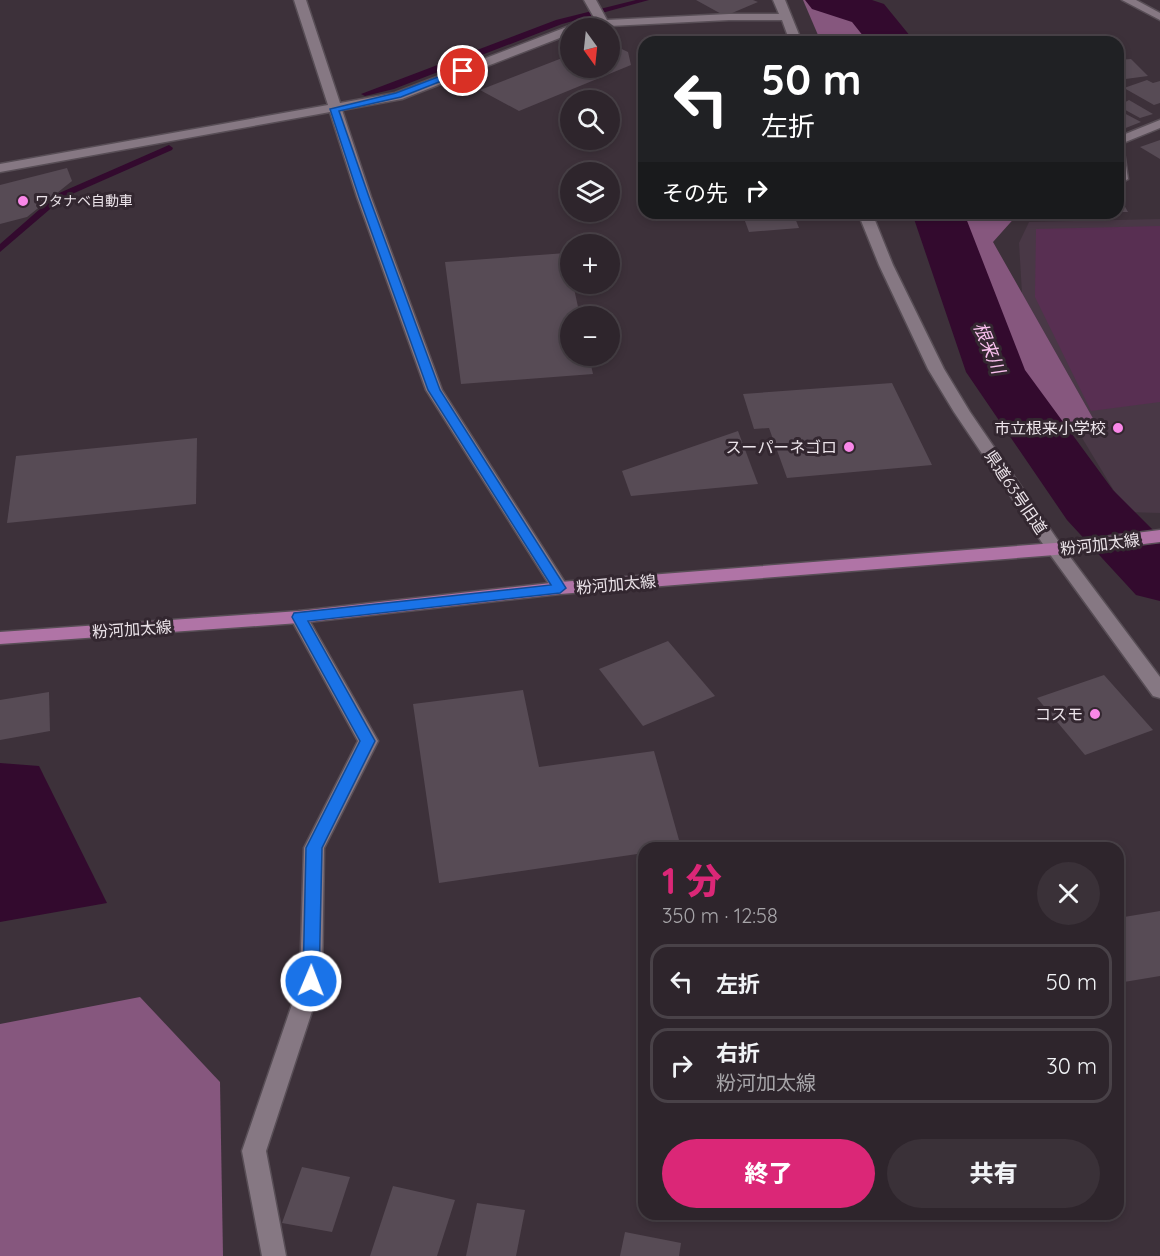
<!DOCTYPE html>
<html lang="ja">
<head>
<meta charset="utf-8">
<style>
  :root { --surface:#2e252c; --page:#3a3138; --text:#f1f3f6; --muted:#a7a5a9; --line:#494248; --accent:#db2777 }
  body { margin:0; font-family:Quicksand,"Noto Sans JP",sans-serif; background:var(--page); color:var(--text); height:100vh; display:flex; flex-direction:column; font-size:22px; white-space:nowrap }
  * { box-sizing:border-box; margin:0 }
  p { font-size:20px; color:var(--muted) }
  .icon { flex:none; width:33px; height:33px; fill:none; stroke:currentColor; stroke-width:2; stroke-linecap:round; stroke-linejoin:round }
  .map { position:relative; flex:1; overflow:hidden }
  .sheet { position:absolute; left:638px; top:842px; width:486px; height:378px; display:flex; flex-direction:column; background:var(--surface); border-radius:18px; box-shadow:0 3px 9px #0003,0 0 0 2px var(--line) }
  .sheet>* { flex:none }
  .guide { position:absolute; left:638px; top:36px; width:486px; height:183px; border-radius:18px; box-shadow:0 3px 9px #0003,0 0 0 2px var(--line); background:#202124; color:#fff; overflow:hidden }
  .needle { width:39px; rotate:165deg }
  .fabs { position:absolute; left:560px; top:18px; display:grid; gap:12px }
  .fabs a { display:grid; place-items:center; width:60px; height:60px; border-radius:50%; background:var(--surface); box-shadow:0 3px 9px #0003,0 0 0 2px var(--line); font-size:30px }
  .pin { position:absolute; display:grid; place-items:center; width:51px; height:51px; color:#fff; margin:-26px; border:3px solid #fff; border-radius:50%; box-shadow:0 2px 6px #0007 }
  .me { position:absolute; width:66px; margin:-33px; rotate:1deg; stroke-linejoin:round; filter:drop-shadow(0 0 4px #0008) }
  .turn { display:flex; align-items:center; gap:21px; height:126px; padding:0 24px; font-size:27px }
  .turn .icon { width:78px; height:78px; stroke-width:2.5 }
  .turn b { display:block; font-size:42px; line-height:51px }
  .then { display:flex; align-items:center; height:57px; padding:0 24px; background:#0003; gap:12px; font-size:22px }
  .round { display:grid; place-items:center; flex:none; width:63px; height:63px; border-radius:32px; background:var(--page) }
  .head { display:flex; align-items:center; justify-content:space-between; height:102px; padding:0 24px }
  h1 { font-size:36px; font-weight:800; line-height:45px; color:var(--accent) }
  .button { display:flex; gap:12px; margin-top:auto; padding:12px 24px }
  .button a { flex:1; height:69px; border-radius:36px; background:var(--accent); color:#fff; font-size:24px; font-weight:800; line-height:69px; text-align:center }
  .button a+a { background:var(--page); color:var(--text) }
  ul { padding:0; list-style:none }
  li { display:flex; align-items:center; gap:18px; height:75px; margin:0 12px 9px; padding:0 12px; border:3px solid var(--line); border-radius:18px }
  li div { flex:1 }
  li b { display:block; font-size:22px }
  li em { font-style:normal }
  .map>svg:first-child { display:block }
</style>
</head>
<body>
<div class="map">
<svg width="1160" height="1256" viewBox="0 0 1160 1256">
  <rect width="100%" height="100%" fill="#3d313a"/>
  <!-- built -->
  <path fill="#493846" d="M1160,219V513L1127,512L1025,344L1019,243L1029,222Z"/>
  <!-- green -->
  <path fill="#582f52" d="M1160,226V402L1091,411L1035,297L1036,229Z"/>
  <!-- forest -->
  <g fill="#86577e">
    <path d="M803,0H852L907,42H821Z"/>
    <path d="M954,213H1019L993,242L1099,429L1052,435L1000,356Z"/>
    <path d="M140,997L220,1082L223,1256H0V1024Z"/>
  </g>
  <!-- water -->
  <path fill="#330a2e" d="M0,763L39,766L107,903L0,922Z"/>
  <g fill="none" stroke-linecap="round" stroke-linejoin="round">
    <!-- stream -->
    <g fill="#330a2e" fill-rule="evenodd">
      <path d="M636,0H649L562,24L394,89L365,96L361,94L556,20Z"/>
      <path d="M169,145L173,148L172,150L63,198L0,252V244L57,194Z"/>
    </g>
    <!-- river -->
    <g fill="#330a2e" fill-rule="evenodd">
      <path d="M805,0H872L884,4L915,42H868L852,22L812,9Z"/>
      <path d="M912,213H964L1025,370L1113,490L1160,537V601L1136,595L1067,520L966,372Z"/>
    </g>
  </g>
  <!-- building -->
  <g fill="#574b55">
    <path d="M696,0H753L758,2L725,16Z"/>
    <path d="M1060,34L1067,42H1005V40Z"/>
    <path d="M609,43L628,52L631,65L519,111L480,90L570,55V68H609Z"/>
    <path d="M1131,59L1148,76L1118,80V60Z"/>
    <path d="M1147,80L1153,83L1160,81V103L1154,105L1124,88Z"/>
    <path d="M1129,100L1153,114L1140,118L1118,106Z"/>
    <path d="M1122,112L1141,122L1118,131V114Z"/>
    <path d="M1160,140V159L1140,147Z"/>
    <path d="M67,168L72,181L27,217L0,224V185Z"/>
    <path d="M1118,194L1128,212H1118Z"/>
    <path d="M742,213H793L799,228L749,232Z"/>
    <path d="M566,253L570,284H573L580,316H570V356H589L593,374L461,384L445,262Z"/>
    <path d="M892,383L932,465L787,478L769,428L754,429L743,394Z"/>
    <path d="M738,431L758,484L631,496L622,471Z"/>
    <path d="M197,438L196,504L7,523L16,456Z"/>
    <path d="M668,641L715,696L643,726L599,669Z"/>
    <path d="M1104,675L1153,730L1085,755L1037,698Z"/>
    <path d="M523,690L539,767L654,751L681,847L644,848V853L439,883L413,704Z"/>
    <path d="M49,692L50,731L0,740V700Z"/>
    <path d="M1160,911V976L1118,983V918Z"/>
    <path d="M302,1167L350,1177L332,1232L282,1223Z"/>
    <path d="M393,1186L455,1200L437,1256H370Z"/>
    <path d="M477,1203L525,1210L516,1256H466Z"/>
    <path d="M625,1232L681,1243L679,1256H620Z"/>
  </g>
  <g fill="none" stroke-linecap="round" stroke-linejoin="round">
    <!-- minor casing -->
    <g stroke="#584e56" stroke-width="3">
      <g id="minor">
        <path d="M294,0H306L340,103L395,93L577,23L596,21L584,0H596L607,20L729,14H779L773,0H785L802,42H790L782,20H729L570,28V34L402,99L342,110L371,197L442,390L566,584L569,588L566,592H554L426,390L357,197L330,112L0,172V164L328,105Z"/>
        <path d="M1122,0H1136L1160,13V20Z"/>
        <path d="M1160,120V128L1118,145V137Z"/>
        <path d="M1118,148L1124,152L1128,179L1121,183L1118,182Z"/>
        <path d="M858,213H872L893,265L944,369L970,412L1061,545L1160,677V698L1153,696L1049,553L954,412L928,369L879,265Z"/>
        <path d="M299,611L305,613L378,741L324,848L322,981L266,1151L286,1256H262L242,1151L300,981L304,848L358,741L290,617L293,613Z"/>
      </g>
    </g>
    <!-- major casing -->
    <g stroke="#584e56" stroke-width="3">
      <path id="major" d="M1160,530V542L1055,555L560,594L299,623L0,644V632L299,611L560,582L1055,543Z"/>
    </g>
    <!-- minor -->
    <use href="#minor" fill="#867883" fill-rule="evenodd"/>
    <!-- major -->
    <use href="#major" fill="#b074a6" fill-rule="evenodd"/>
  </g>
  <!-- route -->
  <path fill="#1a73e8" stroke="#114b97" stroke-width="1.5" d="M459,69L467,71L401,97L339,111L369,197L440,390L566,588L560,593L308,621L375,741L322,848L319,981L317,986L311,988L305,986L303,981L306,848L360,741L292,617L294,613L551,585L428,390L359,197L330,109L396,93Z"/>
  <!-- markers -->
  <g fill="#f987e8" stroke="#332730" stroke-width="2">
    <circle cx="23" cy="201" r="6"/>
    <circle cx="1118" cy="428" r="6"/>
    <circle cx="849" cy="447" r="6"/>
    <circle cx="1095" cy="714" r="6"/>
  </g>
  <g text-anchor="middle" stroke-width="6" stroke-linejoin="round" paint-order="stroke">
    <!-- far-poi labels -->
    <g font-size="14" fill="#ebe3e9" stroke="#332730" text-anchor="start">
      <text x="35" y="206">ワタナベ自動車</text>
    </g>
    <!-- poi labels -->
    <g font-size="16" fill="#ebe3e9" stroke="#332730" text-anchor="end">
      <text x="1106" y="434">市立根来小学校</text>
      <text x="837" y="453">スーパーネゴロ</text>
      <text x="1083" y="720">コスモ</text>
    </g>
    <!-- street labels -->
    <g font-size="16" fill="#ebe3e9" stroke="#332730">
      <text transform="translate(1016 492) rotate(56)" y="6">県道63号旧道</text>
      <text transform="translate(1100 544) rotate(-7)" y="6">粉河加太線</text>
      <text transform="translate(616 584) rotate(-5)" y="6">粉河加太線</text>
      <text transform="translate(132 629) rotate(-4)" y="6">粉河加太線</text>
    </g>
    <!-- water labels -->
    <g font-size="18" font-style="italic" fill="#fac0ef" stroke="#332730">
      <text transform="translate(989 348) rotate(68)" y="6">根来川</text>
    </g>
  </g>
</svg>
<div class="fabs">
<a><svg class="needle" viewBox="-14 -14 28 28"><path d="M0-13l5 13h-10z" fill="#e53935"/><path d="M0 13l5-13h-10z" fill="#a7a5a9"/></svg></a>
<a><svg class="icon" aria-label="search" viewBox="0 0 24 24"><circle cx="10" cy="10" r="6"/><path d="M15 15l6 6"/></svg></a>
<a><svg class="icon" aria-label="layers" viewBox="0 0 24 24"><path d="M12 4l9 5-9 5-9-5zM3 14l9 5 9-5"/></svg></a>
<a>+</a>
<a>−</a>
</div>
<div class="pin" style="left:463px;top:71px;background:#d93025"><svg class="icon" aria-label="arrive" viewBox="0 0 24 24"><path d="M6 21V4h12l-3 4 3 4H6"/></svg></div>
<svg class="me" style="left:311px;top:981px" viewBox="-20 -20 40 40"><circle r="17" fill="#1a73e8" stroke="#fff" stroke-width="3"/><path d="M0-11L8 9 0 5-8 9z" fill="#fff"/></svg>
<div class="guide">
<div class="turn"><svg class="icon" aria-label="left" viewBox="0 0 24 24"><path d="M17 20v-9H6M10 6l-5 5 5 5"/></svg><div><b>50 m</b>左折</div></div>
<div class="then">その先<svg class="icon" aria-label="right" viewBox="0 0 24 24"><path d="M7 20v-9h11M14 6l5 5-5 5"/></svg></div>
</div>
<section class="sheet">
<div class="head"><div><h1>1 分</h1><p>350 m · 12:58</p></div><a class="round"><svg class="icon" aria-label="close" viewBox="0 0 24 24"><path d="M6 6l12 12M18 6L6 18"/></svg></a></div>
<ul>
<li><svg class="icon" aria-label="left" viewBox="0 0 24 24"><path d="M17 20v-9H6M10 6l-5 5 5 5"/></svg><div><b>左折</b></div><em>50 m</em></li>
<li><svg class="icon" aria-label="right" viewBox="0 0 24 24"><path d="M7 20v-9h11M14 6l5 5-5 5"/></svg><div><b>右折</b><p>粉河加太線</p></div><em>30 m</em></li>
</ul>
<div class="button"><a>終了</a><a>共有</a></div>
</section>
</div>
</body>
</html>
